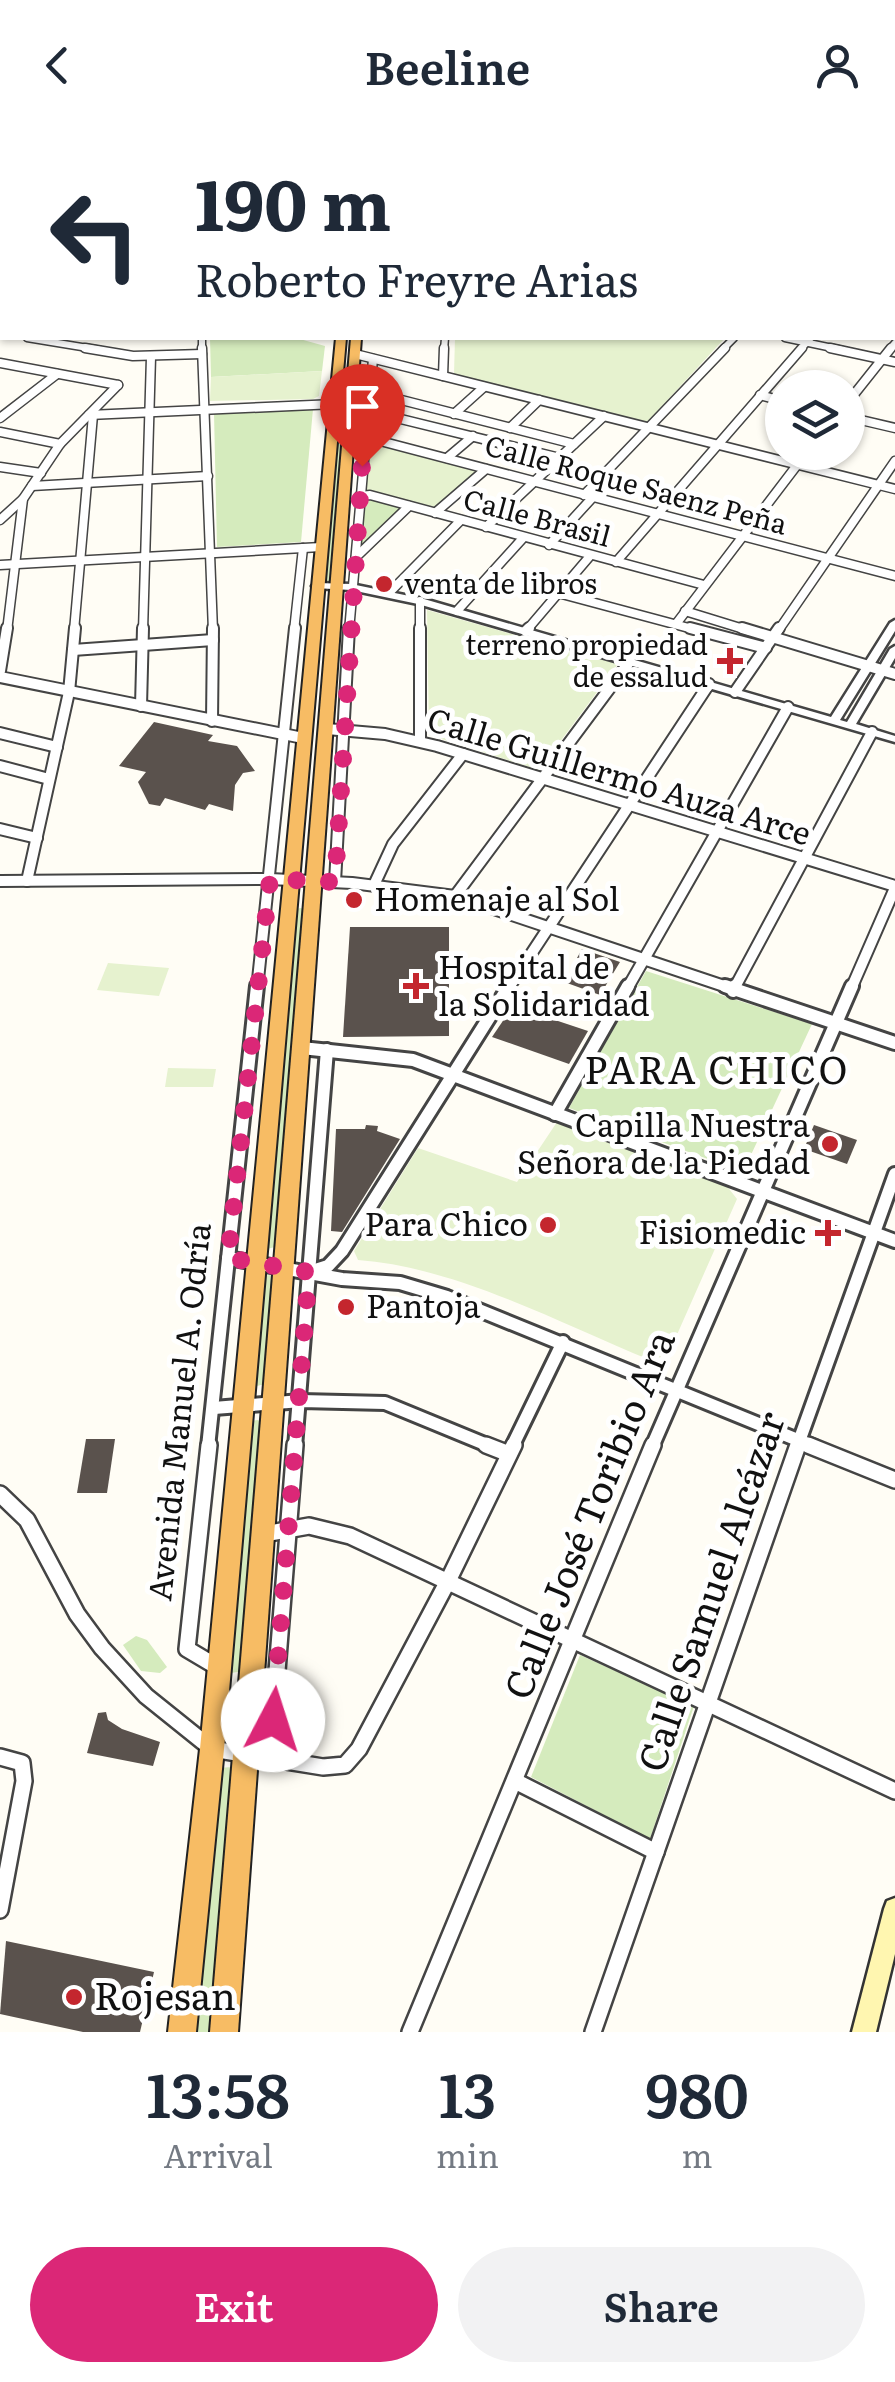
<!DOCTYPE html>
<html lang="en">
<head>
<meta charset="utf-8">
<style>
  :root { --surface:#fff; --page:#f2f2f3; --text:#1f2937; --muted:#747a83; --accent:#db2777 }
  body { margin:0; font-family:Literata,serif; background:var(--page); color:var(--text); height:100vh; display:flex; flex-direction:column; font-size:38px; white-space:nowrap }
  * { box-sizing:border-box; margin:0 }
  p { font-size:32px; color:var(--muted) }
  .icon { flex:none; width:55px; height:55px; fill:none; stroke:currentColor; stroke-width:2; stroke-linecap:round; stroke-linejoin:round }
  .map { position:relative; height:1902px; overflow:hidden }
  .side { display:flex; flex-direction:column; background:var(--surface); flex:1 }
  .side>* { flex:none }
  .top-card { position:absolute; left:0px; top:0px; width:895px; height:210px; box-shadow:0 2px 8px #0004; background:#fff; color:var(--text); overflow:hidden }
  .tools { position:absolute; left:765px; top:240px; display:grid; gap:20px }
  .tools a { display:grid; place-items:center; width:100px; height:100px; border-radius:50%; background:var(--surface); box-shadow:0 2px 8px #0004; font-size:50px }
  .pin { position:absolute; display:grid; place-items:center; width:85px; height:85px; color:#fff; margin:-102px -42px; border-radius:50% 50% 50% 0; rotate:-45deg; box-shadow:0 0 10px #0007 }
  .pin .icon { rotate:45deg }
  .me { position:absolute; width:110px; margin:-55px; rotate:5deg; stroke-linejoin:round; filter:drop-shadow(0 0 8px #0008) }
  .turn { display:flex; align-items:center; gap:35px; height:210px; padding:0 30px; font-size:45px }
  .turn .icon { width:130px; height:130px; stroke-width:2.5 }
  .turn b { display:block; font-size:70px; line-height:85px }
  .eta { display:flex; justify-content:space-evenly; align-items:center; height:170px; text-align:center }
  .eta b { font-size:60px; font-weight:600; line-height:70px }
  .primary-button { display:flex; gap:20px; margin-top:auto; padding:20px 30px }
  .primary-button a { flex:1; height:115px; border-radius:60px; background:var(--accent); color:#fff; font-size:40px; font-weight:600; line-height:115px; text-align:center }
  .primary-button a+a { background:var(--page); color:var(--text) }
  header { display:flex; justify-content:space-between; align-items:center; height:130px; padding:0 30px; background:var(--surface); font-size:45px; font-weight:600 }
  .map>svg:first-child { display:block }
</style>
</head>
<body>
<header><svg class="icon" aria-label="back" viewBox="0 0 24 24"><path d="M15 5l-7 7 7 7"/></svg>Beeline<svg class="icon" aria-label="person" viewBox="0 0 24 24"><circle cx="12" cy="8" r="4"/><path d="M4 21q1-7 8-7t8 7"/></svg></header>
<div class="map">
<svg width="895" height="1902" viewBox="0 0 895 1902">
  <rect width="100%" height="100%" fill="#fffdf5"/>
  <!-- green -->
  <g fill="#d5ebbd">
    <path d="M210,208H296L325,216L322,241L211,247Z"/>
    <path d="M313,279L301,412L217,417L214,283Z"/>
    <path d="M345,283L333,451L329,453L324,451L338,284Z"/>
    <path d="M362,368L403,378L359,420Z"/>
    <path d="M300,778L306,779L279,1116L267,1119L293,781Z"/>
    <path d="M646,841L812,894L743,1042L569,978Z"/>
    <path d="M270,1145L274,1147L265,1254L253,1257L262,1146Z"/>
    <path d="M258,1290L261,1293L244,1541L231,1543L227,1536L248,1291Z"/>
    <path d="M136,1506L147,1510L167,1537L160,1543L141,1541L123,1515Z"/>
    <path d="M580,1525L694,1576L650,1709L531,1647Z"/>
    <path d="M233,1637L214,1902H196L217,1638Z"/>
  </g>
  <!-- pitch -->
  <g fill="#e6f2cf">
    <path d="M455,208H725L647,292L454,244Z"/>
    <path d="M322,241L319,266L313,269L210,271L211,247Z"/>
    <path d="M376,313L478,340L435,377L366,362L369,314Z"/>
    <path d="M427,480L618,534L539,640L429,605Z"/>
    <path d="M108,833L169,838L159,866L97,860Z"/>
    <path d="M168,938L216,939L213,957H165Z"/>
    <path d="M557,992L726,1055L737,1069L668,1225L650,1230C559,1193 456,1137 358,1130L354,1121L418,1018L517,1052Z"/>
  </g>
  <g fill="none" stroke-linecap="round" stroke-linejoin="round">
    <!-- stream -->
    <path stroke="#3f96cf" stroke-width="2.5" d="M205,2L210,0"/>
  </g>
  <!-- building -->
  <g fill="#5a524d">
    <path d="M154,592L213,605L208,611L237,616L255,641L243,643L235,655L233,681L209,674L205,680L165,668L160,676L149,674L138,652L146,642L119,636Z"/>
    <path d="M350,797H449V906L343,907Z"/>
    <path d="M582,819L620,832L600,865L567,853L582,830L577,828Z"/>
    <path d="M513,876L588,901L569,934L492,907Z"/>
    <path d="M366,995L378,996L377,1001L400,1009L342,1102L331,1101L336,999H365Z"/>
    <path d="M814,995L857,1010L847,1034L804,1019Z"/>
    <path d="M86,1309H115L107,1363H77Z"/>
    <path d="M106,1582L108,1590L122,1599L160,1612L153,1636L87,1623L98,1583Z"/>
    <path d="M6,1811L154,1842L140,1902H83L0,1884Z"/>
  </g>
  <g fill="none" stroke-linecap="round" stroke-linejoin="round">
    <!-- minor-far4 casing -->
    <g stroke="#444" stroke-width="9">
      <g id="minor-far4">
        <path d="M139,0L152,2"/>
        <path d="M862,0L895,2"/>
        <path d="M199,2L203,0"/>
        <path d="M27,208L100,220"/>
        <path d="M202,208V220"/>
        <path d="M785,208L842,220"/>
        <path d="M444,220L445,208"/>
        <path d="M722,220L734,208"/>
        <path d="M800,220L811,208"/>
        <path d="M889,220L895,213"/>
      </g>
    </g>
    <!-- minor-far3 casing -->
    <g stroke="#444" stroke-width="11">
      <g id="minor-far3">
        <path d="M85,218L133,226L202,224"/>
        <path d="M202,218L213,501"/>
        <path d="M830,218L895,232"/>
        <path d="M355,224L895,359"/>
        <path d="M0,233L118,255"/>
        <path d="M443,246L444,218"/>
        <path d="M370,262L574,314"/>
        <path d="M760,265L782,271"/>
        <path d="M848,272L891,218"/>
        <path d="M360,279L560,328"/>
        <path d="M454,284L484,257"/>
        <path d="M89,285L335,274"/>
        <path d="M848,287L895,298"/>
        <path d="M0,288L57,244"/>
        <path d="M510,298L539,270"/>
        <path d="M0,302L60,314L118,255"/>
        <path d="M365,307L895,446"/>
        <path d="M447,328L473,306"/>
        <path d="M0,337L41,343"/>
        <path d="M32,356L208,346"/>
        <path d="M584,365L725,218"/>
        <path d="M359,366L370,365L704,455"/>
        <path d="M435,383L486,339"/>
        <path d="M0,390L23,369"/>
        <path d="M486,397L604,286"/>
        <path d="M549,415L593,367"/>
        <path d="M356,427L409,376"/>
        <path d="M616,432L802,218"/>
        <path d="M0,435L321,417"/>
        <path d="M389,463L461,390"/>
        <path d="M558,463L700,501"/>
        <path d="M420,471V501"/>
        <path d="M457,481L523,408"/>
        <path d="M685,481L750,501"/>
        <path d="M676,494L807,322"/>
        <path d="M7,501L23,369L60,314"/>
        <path d="M74,501L93,285"/>
        <path d="M143,501L151,227"/>
        <path d="M294,501L303,418"/>
        <path d="M349,501L373,229"/>
        <path d="M526,501L590,426"/>
        <path d="M778,501L895,331"/>
      </g>
    </g>
    <!-- minor-far2 casing -->
    <g stroke="#444" stroke-width="14">
      <g id="minor-far2">
        <path d="M420,498V611"/>
        <path d="M690,498L766,518"/>
        <path d="M742,498L895,544"/>
        <path d="M526,501L529,498"/>
        <path d="M73,520L213,510"/>
        <path d="M0,541L7,498"/>
        <path d="M0,547L303,608"/>
        <path d="M735,562L779,498"/>
        <path d="M141,576L143,498"/>
        <path d="M212,591L213,498"/>
        <path d="M327,599L385,604L437,616L895,756"/>
        <path d="M0,603L57,617"/>
        <path d="M0,636L49,649"/>
        <path d="M0,699L37,708"/>
        <path d="M0,751L270,749L352,753L455,766L733,859"/>
        <path d="M27,751L69,562L75,498"/>
        <path d="M335,752L349,498"/>
        <path d="M374,755L393,714L463,624"/>
        <path d="M455,766L630,531"/>
        <path d="M257,859L295,498"/>
        <path d="M508,859L709,554"/>
        <path d="M627,859L788,577"/>
        <path d="M734,859L872,602"/>
        <path d="M851,859L895,758"/>
      </g>
    </g>
    <!-- minor-far1 casing -->
    <g stroke="#444" stroke-width="18">
      <g id="minor-far1">
        <path d="M725,856L895,913"/>
        <path d="M733,861L735,856"/>
        <path d="M302,918L413,930L895,1111"/>
        <path d="M555,984L628,856"/>
        <path d="M228,1128L342,1149L400,1153L447,1167L815,1317"/>
        <path d="M309,1142L328,1136L342,1121L509,856"/>
        <path d="M214,1278L301,1271L385,1273L492,1317"/>
        <path d="M208,1317L257,856"/>
        <path d="M295,1317L327,920"/>
        <path d="M512,1317L563,1212"/>
        <path d="M652,1317L852,856"/>
        <path d="M797,1317L895,1044"/>
      </g>
    </g>
    <!-- minor casing -->
    <g stroke="#444" stroke-width="20">
      <g id="minor">
        <path d="M209,1315L187,1519L219,1538"/>
        <path d="M486,1315L509,1324"/>
        <path d="M808,1315L895,1350"/>
        <path d="M0,1364L27,1390L77,1484L102,1518L146,1566L212,1619L323,1637L345,1635L359,1619L448,1451L514,1315"/>
        <path d="M264,1404L309,1396L350,1406L895,1661"/>
        <path d="M0,1627L22,1633L24,1651L0,1780"/>
        <path d="M270,1629L295,1315"/>
        <path d="M515,1651L656,1722"/>
        <path d="M410,1902L653,1315"/>
        <path d="M593,1902L798,1315"/>
      </g>
    </g>
    <!-- tertiary casing -->
    <g stroke="#444" stroke-width="5">
      <g id="tertiary">
        <rect x="860" y="0" width="6" height="2"/>
        <rect x="892" y="41" width="3" height="4"/>
        <rect x="0" y="157" width="2" height="4"/>
        <path d="M317,453L351,454L424,469L831,587L890,493L895,490V501L840,590L847,592L890,519L895,516V528L856,594L895,606V612L418,474L351,460L314,458L312,456Z"/>
      </g>
    </g>
    <!-- secondary casing -->
    <g stroke="#333" stroke-width="5">
      <g id="secondary">
        <rect x="892" y="157" width="3" height="4"/>
        <path d="M895,1768V1824L876,1902H852L884,1779L887,1771Z"/>
      </g>
    </g>
    <!-- primary casing -->
    <g stroke="#222" stroke-width="4">
      <path id="primary" d="M2,108V114L0,115V109Z"/>
    </g>
    <!-- trunk casing -->
    <g stroke="#222" stroke-width="4">
      <g id="trunk">
        <rect x="358" y="0" width="8" height="2"/>
        <path d="M336,208H346L224,1619L196,1902H168L200,1619Z"/>
        <path d="M351,208H361L238,1902H210Z"/>
      </g>
    </g>
    <!-- minor-far4 -->
    <use href="#minor-far4" stroke="#fff" stroke-width="6"/>
    <!-- minor-far3 -->
    <use href="#minor-far3" stroke="#fff" stroke-width="8"/>
    <!-- minor-far2 -->
    <use href="#minor-far2" stroke="#fff" stroke-width="10"/>
    <!-- minor-far1 -->
    <use href="#minor-far1" stroke="#fff" stroke-width="12"/>
    <!-- minor -->
    <use href="#minor" stroke="#fff" stroke-width="15"/>
    <!-- tertiary -->
    <use href="#tertiary" fill="#fff" fill-rule="evenodd"/>
    <!-- secondary -->
    <use href="#secondary" fill="#fff6b0" fill-rule="evenodd"/>
    <!-- primary -->
    <use href="#primary" fill="#f9d66b" fill-rule="evenodd"/>
    <!-- trunk -->
    <use href="#trunk" fill="#f7bc64" fill-rule="evenodd"/>
  </g>
  <g fill="none" stroke-linecap="round" stroke-linejoin="round">
    <!-- route -->
    <path stroke="#db2777" stroke-width="18" stroke-dasharray="0 32.4" d="M273,1590L309,1142L228,1128L270,749L335,752L362,336"/>
  </g>
  <!-- markers -->
  <g fill="#c4262e" stroke="#fff" stroke-width="4">
    <circle cx="384" cy="454" r="10"/>
    <path d="M725 516h10v10h10v10h-10v10h-10v-10h-10v-10h10z"/>
    <circle cx="354" cy="770" r="10"/>
    <path d="M411 841h10v10h10v10h-10v10h-10v-10h-10v-10h10z"/>
    <circle cx="830" cy="1014" r="10"/>
    <circle cx="548" cy="1095" r="10"/>
    <path d="M823 1088h10v10h10v10h-10v10h-10v-10h-10v-10h10z"/>
    <circle cx="346" cy="1177" r="10"/>
    <circle cx="74" cy="1867" r="10"/>
  </g>
  <g text-anchor="middle" stroke-width="10" stroke-linejoin="round" paint-order="stroke">
    <!-- far-street labels -->
    <g font-size="28" fill="#111" stroke="#fff">
      <text transform="translate(636 355) rotate(15)" y="10">Calle Roque Saenz Peña</text>
      <text transform="translate(537 388) rotate(15)" y="10">Calle Brasil</text>
    </g>
    <!-- far-poi labels -->
    <g font-size="28" fill="#111" stroke="#fff" text-anchor="start">
      <text x="404" y="464">venta de libros</text>
      <text x="708" y="525" text-anchor="end">terreno propiedad<tspan x="708" dy="32">de essalud</tspan></text>
    </g>
    <!-- street labels -->
    <g font-size="32" fill="#111" stroke="#fff">
      <text transform="translate(619 647) rotate(17)" y="11">Calle Guillermo Auza Arce</text>
      <text transform="translate(180 1282) rotate(-84)" y="11">Avenida Manuel A. Odría</text>
    </g>
    <!-- poi labels -->
    <g font-size="32" fill="#111" stroke="#fff" text-anchor="start">
      <text x="374" y="781">Homenaje al Sol</text>
      <text x="438" y="849">Hospital de<tspan x="438" dy="37">la Solidaridad</tspan></text>
      <text x="810" y="1007" text-anchor="end">Capilla Nuestra<tspan x="810" dy="37">Señora de la Piedad</tspan></text>
      <text x="528" y="1106" text-anchor="end">Para Chico</text>
      <text x="806" y="1114" text-anchor="end">Fisiomedic</text>
      <text x="366" y="1188">Pantoja</text>
    </g>
    <!-- quarter labels -->
    <g font-size="38" letter-spacing="2.5" fill="#111" stroke="#fff">
      <text x="717" y="954">PARA CHICO</text>
    </g>
    <!-- near-street labels -->
    <g font-size="38" fill="#111" stroke="#fff">
      <text transform="translate(590 1385) rotate(-68)" y="13">Calle José Toribio Ara</text>
      <text transform="translate(712 1462) rotate(-71)" y="13">Calle Samuel Alcázar</text>
    </g>
    <!-- near-poi labels -->
    <g font-size="38" fill="#111" stroke="#fff" text-anchor="start">
      <text x="94" y="1880">Rojesan</text>
    </g>
  </g>
</svg>
<div class="tools">
<a><svg class="icon" aria-label="layers" viewBox="0 0 24 24"><path d="M12 4l9 5-9 5-9-5zM3 14l9 5 9-5"/></svg></a>
</div>
<div class="pin" style="left:362px;top:336px;background:#d93025"><svg class="icon" aria-label="arrive" viewBox="0 0 24 24"><path d="M6 21V4h12l-3 4 3 4H6"/></svg></div>
<svg class="me" style="left:273px;top:1590px" viewBox="-20 -20 40 40"><circle r="19" fill="#fff"/><path d="M0-13L10 11 0 6-10 11z" fill="#db2777"/></svg>
<div class="top-card">
<div class="turn"><svg class="icon" aria-label="left" viewBox="0 0 24 24"><path d="M17 20v-9H6M10 6l-5 5 5 5"/></svg><div><b>190 m</b>Roberto Freyre Arias</div></div>
</div>
</div>
<section class="side">
<div class="eta">
<div><b>13:58</b><p>Arrival</p></div>
<div><b>13</b><p>min</p></div>
<div><b>980</b><p>m</p></div>
</div>
<div class="primary-button"><a>Exit</a><a>Share</a></div>
</section>
</body>
</html>
